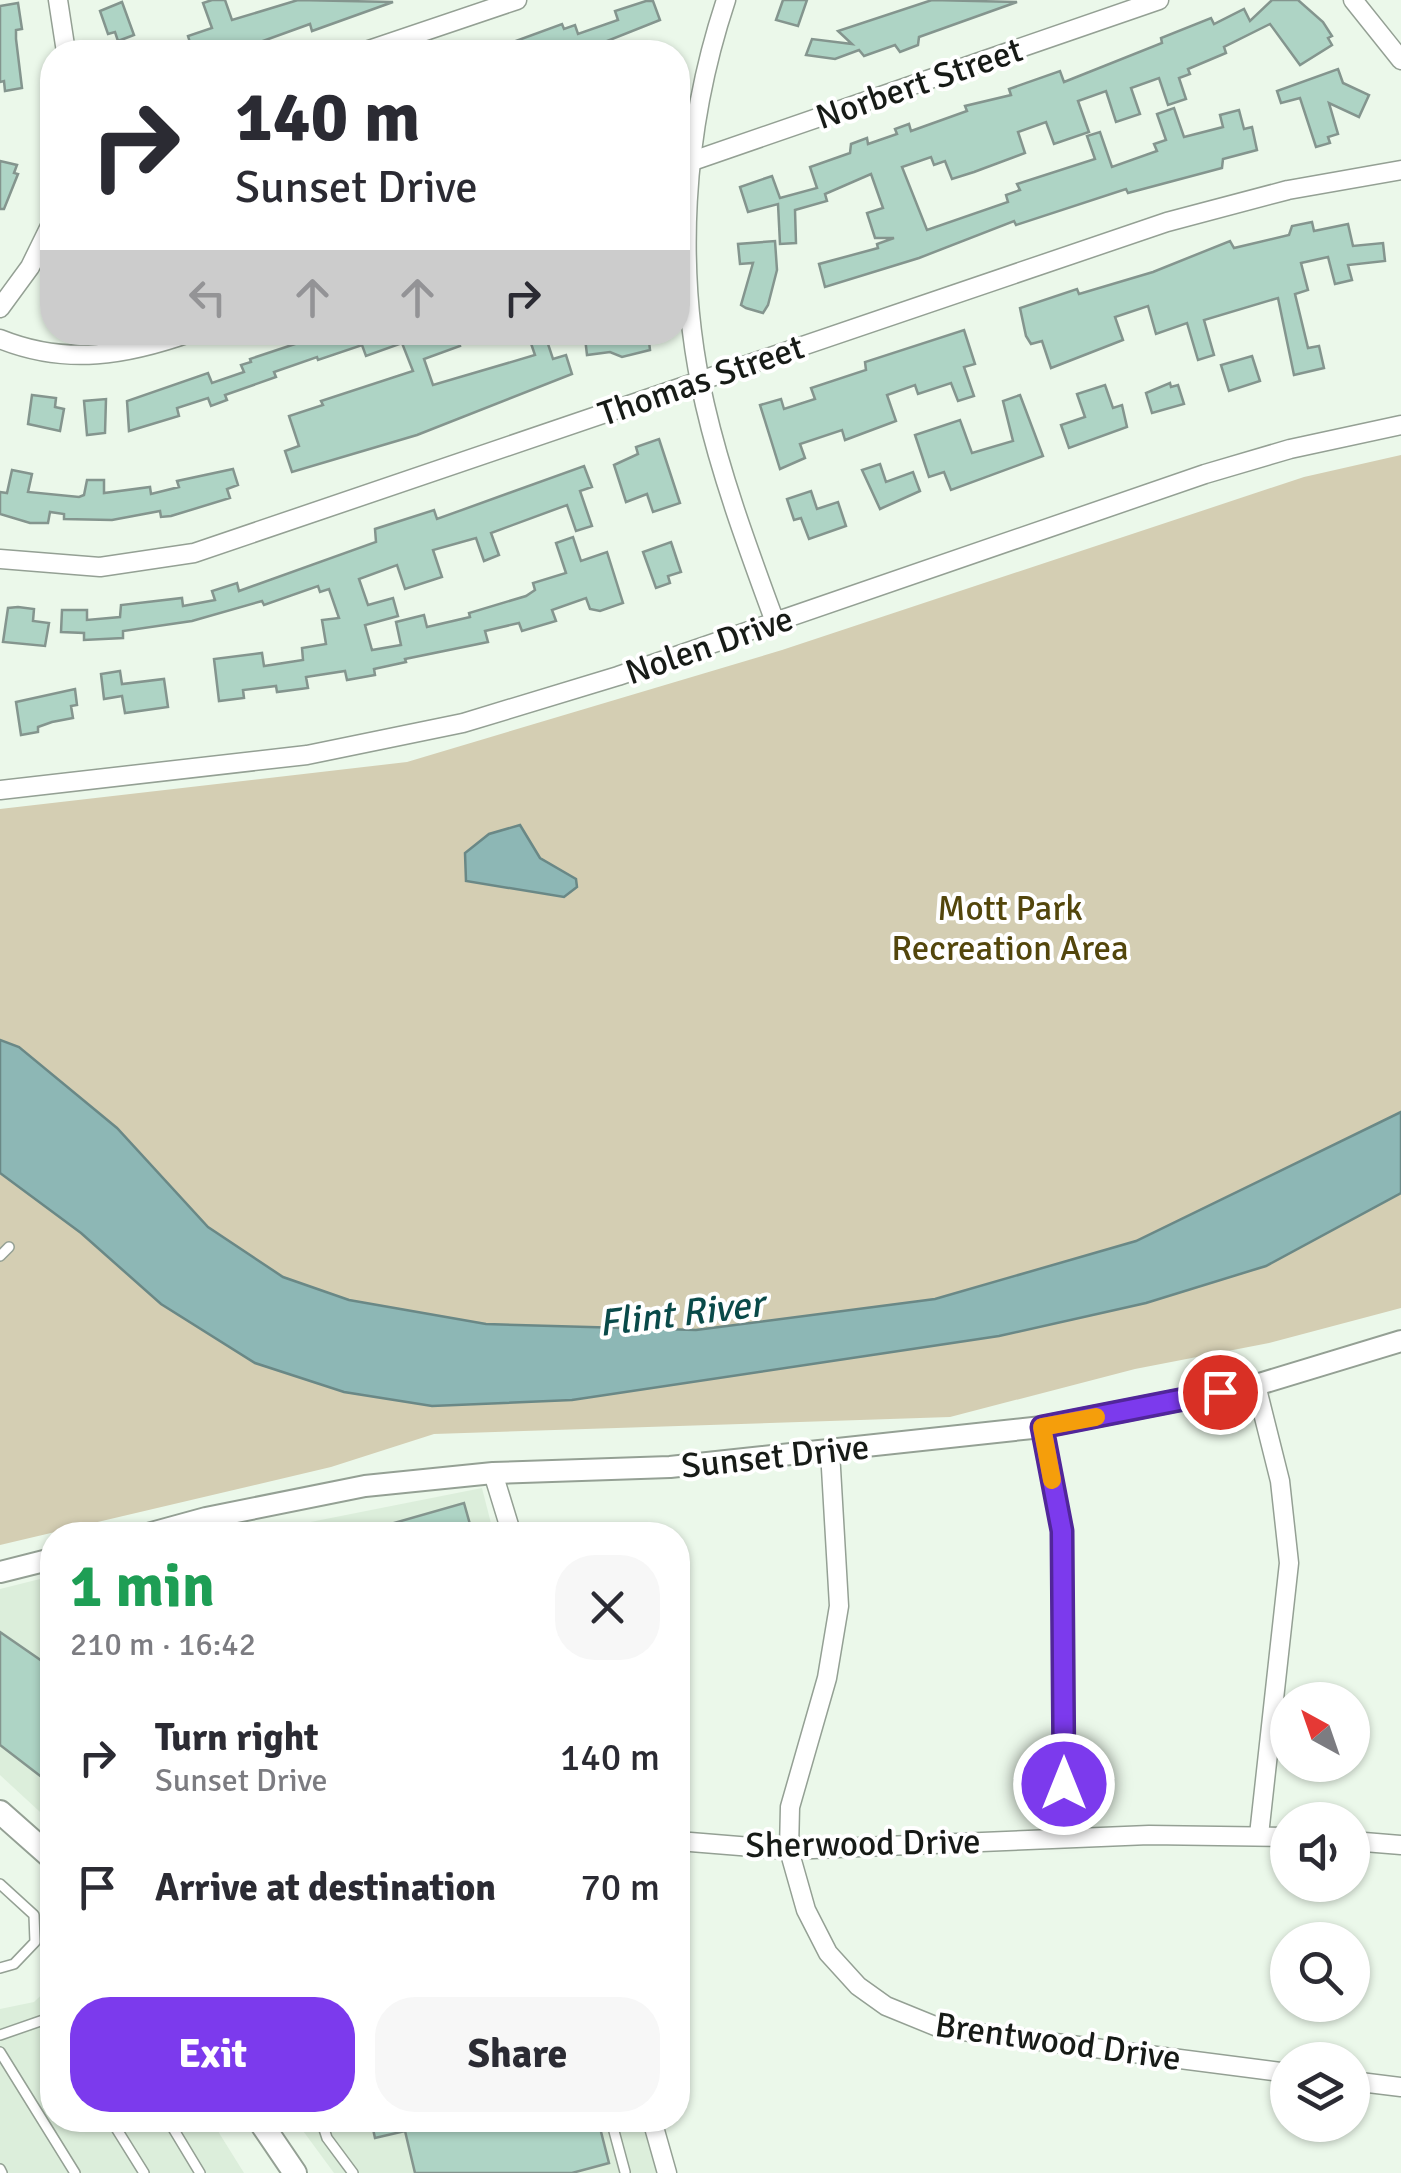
<!DOCTYPE html>
<html lang="en">
<head>
<meta charset="utf-8">
<style>
  :root { --surface:#fff; --page:#f7f7f7; --text:#2b2b33; --muted:#7c7c81; --accent:#7c3aed }
  body { margin:0; font-family:Signika,sans-serif; background:var(--page); color:var(--text); height:100vh; display:flex; flex-direction:column; font-size:38px; white-space:nowrap }
  * { box-sizing:border-box; margin:0 }
  p { font-size:32px; color:var(--muted) }
  .icon { flex:none; width:55px; height:55px; fill:none; stroke:currentColor; stroke-width:2; stroke-linecap:round; stroke-linejoin:round }
  .map { position:relative; flex:1; overflow:hidden }
  .details { position:absolute; left:40px; top:1522px; width:650px; height:610px; display:flex; flex-direction:column; background:var(--surface); border-radius:40px; box-shadow:0 2px 8px #0004 }
  .details>* { flex:none }
  .top-card { position:absolute; left:40px; top:40px; width:650px; height:305px; border-radius:40px; box-shadow:0 2px 8px #0004; background:#fff; color:var(--text); overflow:hidden }
  .needle { width:65px; rotate:320deg }
  .buttons { position:absolute; left:1270px; top:1682px; display:grid; gap:20px }
  .buttons a { display:grid; place-items:center; width:100px; height:100px; border-radius:50%; background:var(--surface); box-shadow:0 2px 8px #0004; font-size:50px }
  .pin { position:absolute; display:grid; place-items:center; width:85px; height:85px; color:#fff; margin:-42px; border:5px solid #fff; border-radius:50%; box-shadow:0 2px 10px #0007 }
  .me { position:absolute; width:110px; margin:-55px; rotate:0deg; stroke-linejoin:round; filter:drop-shadow(0 0 8px #0008) }
  .turn { display:flex; align-items:center; gap:35px; height:210px; padding:0 30px; font-size:45px }
  .turn .icon { width:130px; height:130px; stroke-width:2.5 }
  .turn b { display:block; font-size:70px; line-height:85px }
  .lanes { display:flex; align-items:center; height:95px; padding:0 30px; background:#0003; justify-content:center; gap:50px; direction:ltr }
  .lanes .off { opacity:.35 }
  .round { display:grid; place-items:center; flex:none; width:105px; height:105px; border-radius:40px; background:var(--page) }
  .headline { display:flex; align-items:center; justify-content:space-between; height:170px; padding:0 30px }
  h1 { font-size:60px; font-weight:700; line-height:75px; color:#1e9e55 }
  .action { display:flex; gap:20px; margin-top:auto; padding:20px 30px }
  .action a { flex:1; height:115px; border-radius:40px; background:var(--accent); color:#fff; font-size:40px; font-weight:700; line-height:115px; text-align:center }
  .action a+a { background:var(--page); color:var(--text) }
  ul { padding:0; list-style:none }
  li { display:flex; align-items:center; gap:30px; height:130px; padding:0 30px }
  li div { flex:1 }
  li b { display:block; font-size:38px }
  li em { font-style:normal }
  .map>svg:first-child { display:block }
</style>
</head>
<body>
<div class="map">
<svg width="1401" height="2173" viewBox="0 0 1401 2173">
  <rect width="100%" height="100%" fill="#ebf8ea"/>
  <!-- built -->
  <g fill="#dceedb">
    <path d="M482,1488L494,1535H245Z"/>
    <path d="M52,1576V1823L0,1775V1589Z"/>
    <path d="M52,1985V2120H211L244,2173H0V2009L34,2002Z"/>
    <path d="M295,2120H646L659,2173H334Z"/>
  </g>
  <!-- green -->
  <g fill="#d4ceb3">
    <path d="M1401,455V1112L1136,1241L935,1299L696,1330L486,1324L349,1300L283,1277L208,1227L117,1128L19,1047L0,1040V809L407,762L782,650L1304,477Z"/>
    <path d="M0,1173L81,1233L432,1406L572,1400L999,1336L1146,1303L1266,1266L1401,1193V1308L1269,1343L1135,1369L950,1417L434,1434L331,1467L0,1545Z"/>
  </g>
  <!-- water -->
  <g fill="#8db7b5" stroke="#6a8886" stroke-width="2.5">
    <path d="M520,825L540,858L576,879L577,887L564,897L466,881L465,853L489,834Z"/>
    <path d="M0,1040L19,1047L117,1128L208,1227L283,1277L349,1300L486,1324L696,1330L935,1299L1136,1241L1401,1112V1193L1266,1266L1146,1303L999,1336L572,1400L432,1406L344,1392L255,1363L161,1304L81,1233L0,1173Z"/>
  </g>
  <!-- building -->
  <g fill="#aed4c5" stroke="#84958e" stroke-width="2.5">
    <path d="M212,0H225L232,20L298,0L393,2L312,31L310,24L260,42L262,48L247,52H193L188,36L212,28L203,3Z"/>
    <path d="M783,0H807L798,26L776,20Z"/>
    <path d="M932,0L1017,2L919,37L918,45L900,52L895,45L864,56L859,50L835,59L806,55L812,39L852,44L838,31Z"/>
    <path d="M1272,0H1298L1323,22L1332,36L1328,38L1332,45L1300,65L1270,24L1224,47L1226,53L1188,69L1190,74L1179,78L1186,99L1168,105L1159,78L1131,88L1140,114L1116,122L1106,91L1078,101L1089,132L1054,144L1046,122L1018,132L1025,153L974,172L952,179L945,161L934,165L931,157L902,167L927,230L1008,202L1006,195L1020,190L1017,184L1095,159L1087,136L1100,132L1112,167L1157,151L1154,144L1166,140L1157,114L1174,108L1184,137L1223,127L1220,115L1239,110L1244,129L1252,127L1257,150L1223,159L1222,168L1128,193L1126,189L1016,225L1014,221L919,258L825,287L819,264L878,248L877,244L894,238H875L867,213L883,208L871,174L825,194L827,201L795,210L796,243L780,244L778,204L748,212L740,187L772,176L780,198L817,188L810,167L850,153L851,144L867,138L868,144L897,134L895,129L909,124L911,131L967,111L965,106L1011,95L1009,89L1060,71L1064,82L1162,43L1161,38L1211,18L1214,24L1244,9L1250,21Z"/>
    <path d="M646,1H653L660,20L607,41L608,46L592,51L591,47L575,52H486L562,24L564,29L575,25L578,34L618,20L615,11Z"/>
    <path d="M122,2L134,35L118,41L115,32L108,34L100,11Z"/>
    <path d="M18,3L22,29L16,30V39L22,88L5,91L4,81L0,82V6Z"/>
    <path d="M1338,69L1343,83L1369,95L1359,117L1329,103L1338,134L1328,137L1330,143L1316,147L1300,98L1281,103L1277,91Z"/>
    <path d="M0,161L17,165L14,173L18,174L4,209H0Z"/>
    <path d="M1312,222L1314,231L1348,224L1353,246L1383,243L1385,261L1348,265L1352,280L1335,284L1328,257L1301,263L1308,290L1295,294L1308,348L1319,346L1324,368L1294,375L1278,298L1204,320L1214,355L1198,360L1187,323L1156,334L1148,306L1115,317L1123,340L1051,368L1042,341L1031,344L1026,336L1020,308L1077,289L1079,294L1153,272L1230,241L1234,248L1289,235L1292,226Z"/>
    <path d="M775,241L777,270L768,305L763,313L746,308L741,305L753,263L740,264L738,244Z"/>
    <path d="M964,330L975,364L964,367L974,396L958,401L951,383L918,394L915,385L887,395L896,421L845,440L842,430L800,444L805,458L780,469L760,405L781,399L784,409L815,399L811,388L866,370L865,362Z"/>
    <path d="M331,332H456L460,346L424,359L433,385L535,355L527,332H544L553,359L566,355L572,374L417,435L292,472L285,451L299,446L289,416L323,405L321,401L413,371L402,343L366,356L362,345L318,360L317,357L274,372L276,377L225,395L227,400L211,406L208,398L177,408L179,416L129,431L127,401L208,373L212,383L244,372L241,365L251,362L250,359Z"/>
    <path d="M608,332H648L650,350L622,357L610,352L587,355L585,338Z"/>
    <path d="M1252,356L1260,381L1229,391L1221,365Z"/>
    <path d="M1170,383L1171,387L1178,385L1184,404L1152,413L1146,393Z"/>
    <path d="M1105,385L1113,408L1122,405L1127,427L1069,448L1061,425L1085,417L1077,394Z"/>
    <path d="M32,395L56,398L55,407L64,409L60,431L28,424Z"/>
    <path d="M1020,395L1043,456L951,490L944,472L929,477L915,435L960,420L972,453L1013,441L1003,401Z"/>
    <path d="M106,399L105,433L87,435L84,401Z"/>
    <path d="M659,439L680,503L653,512L647,494L626,502L614,465L638,454L636,447Z"/>
    <path d="M880,464L886,482L913,472L920,491L880,509L862,470Z"/>
    <path d="M584,466L592,487L580,491L592,526L576,531L567,505L491,533L499,555L484,561L476,538L433,550L442,577L405,589L397,565L359,579L368,605L393,598L398,616L365,625L372,650L401,645L396,622L424,615L427,627L470,617L469,613L526,596L535,590L533,583L566,573L556,543L573,537L581,561L607,552L623,603L600,611L590,609L586,598L552,610L556,621L522,631L519,623L485,631L488,642L405,659L406,662L374,669L375,675L347,680L345,671L306,677L308,688L277,692L276,686L243,690L244,698L219,701L214,659L262,653L264,666L303,660L302,648L326,644L322,620L339,618L329,589L320,592L318,586L264,605L262,601L192,621L123,631V638L84,640V633L61,632L62,610H87V620L120,617L121,605L182,598L183,606L215,600L212,591L237,583L239,591L376,542L375,529L434,510L437,519Z"/>
    <path d="M233,469L238,485L227,489L230,498L171,516L161,517L160,511L112,520L64,519V514L50,512L48,523H30L0,514V492L7,493L12,470L32,474L28,492L79,497L84,495L87,480H104V493L150,487L151,494L179,487L177,481Z"/>
    <path d="M811,491L817,509L838,502L846,526L809,539L801,518L794,520L787,499Z"/>
    <path d="M671,542L681,572L668,576L670,583L656,588L643,552Z"/>
    <path d="M18,607L34,609L33,621L49,623L45,646L3,642L8,608Z"/>
    <path d="M120,671L122,684L164,679L168,707L125,713L122,696L104,699L101,674Z"/>
    <path d="M75,689L77,705L71,706L73,718L52,722L38,727V732L21,735L16,702Z"/>
    <path d="M464,1503L473,1535H366V1531Z"/>
    <path d="M0,1632L52,1668V1785L0,1745Z"/>
    <path d="M371,2120H598L609,2163L572,2173H415L405,2131L375,2138Z"/>
  </g>
  <g fill="none" stroke-linecap="round" stroke-linejoin="round">
    <!-- service casing -->
    <g stroke="#94a094" stroke-width="12">
      <g id="service">
        <path d="M0,1256L9,1247"/>
        <path d="M0,1884L34,1915L35,1942L14,1964L0,1968"/>
        <path d="M0,2035L52,2017"/>
        <path d="M0,2052L75,2173"/>
        <path d="M111,2120L144,2173"/>
        <path d="M168,2120L200,2173"/>
        <path d="M321,2120L327,2138L353,2173"/>
        <path d="M611,2120L625,2172"/>
        <path d="M0,2169L2,2173"/>
      </g>
    </g>
    <!-- minor casing -->
    <g stroke="#94a094" stroke-width="21">
      <g id="minor">
        <path d="M58,0L66,52"/>
        <path d="M726,0C683,129 674,272 705,405C722,479 749,551 775,622"/>
        <path d="M1353,0L1401,60"/>
        <path d="M363,52L517,0"/>
        <path d="M678,166L1159,0"/>
        <path d="M0,308L30,267L52,222"/>
        <path d="M0,339C67,366 127,355 192,332"/>
        <path d="M0,559L100,567L194,553L1167,222L1288,190L1401,170"/>
        <path d="M0,790L307,755L463,723L618,676L1205,474L1290,449L1401,425"/>
        <path d="M1256,1385L1280,1481L1289,1563L1259,1835"/>
        <path d="M1042,1427L1062,1531L1064,1838"/>
        <path d="M830,1451L839,1606L827,1678L790,1807L789,1850L806,1910L828,1953L858,1986L886,2006L940,2028L1288,2073"/>
        <path d="M493,1473L512,1535"/>
        <path d="M678,1841L789,1850L1149,1835L1288,1837"/>
        <path d="M1352,1841L1401,1845"/>
        <path d="M1352,2081L1401,2087"/>
        <path d="M652,2120L667,2173"/>
      </g>
    </g>
    <!-- tertiary casing -->
    <g stroke="#94a094" stroke-width="24">
      <g id="tertiary">
        <path d="M144,1535L206,1518L365,1486L493,1473L670,1467L1042,1427L1256,1385L1401,1341"/>
        <path d="M0,1572L52,1559"/>
      </g>
    </g>
    <!-- secondary casing -->
    <g stroke="#94a094" stroke-width="26">
      <g id="secondary">
        <path d="M0,1812L52,1858"/>
        <path d="M259,2120L295,2173"/>
      </g>
    </g>
    <!-- service -->
    <use href="#service" stroke="#fff" stroke-width="9"/>
    <!-- minor -->
    <use href="#minor" stroke="#fff" stroke-width="18"/>
    <!-- tertiary -->
    <use href="#tertiary" stroke="#fff" stroke-width="20"/>
    <!-- secondary -->
    <use href="#secondary" stroke="#fff" stroke-width="22"/>
  </g>
  <g fill="none" stroke-linecap="round" stroke-linejoin="round">
    <!-- route casing -->
    <g stroke="#51269a" stroke-width="25">
      <path id="route" d="M1064,1784L1062,1531L1042,1427L1220,1392"/>
    </g>
    <!-- route -->
    <use href="#route" stroke="#7c3aed" stroke-width="18"/>
    <!-- slow -->
    <path stroke="#f59e0b" stroke-width="18" d="M1052,1480L1042,1427L1096,1417"/>
  </g>
  <g text-anchor="middle" stroke-width="8" stroke-linejoin="round" paint-order="stroke">
    <!-- street labels -->
    <g font-size="35" fill="#171b17" stroke="#fff">
      <text transform="translate(919 83) rotate(-19)" y="12">Norbert Street</text>
      <text transform="translate(701 380) rotate(-19)" y="12">Thomas Street</text>
      <text transform="translate(709 645) rotate(-19)" y="12">Nolen Drive</text>
      <text transform="translate(775 1456) rotate(-6)" y="12">Sunset Drive</text>
      <text transform="translate(863 1843) rotate(-1)" y="12">Sherwood Drive</text>
      <text transform="translate(1058 2041) rotate(8)" y="12">Brentwood Drive</text>
    </g>
    <!-- park labels -->
    <g font-size="35" fill="#53460c" stroke="#fff">
      <text x="1010" y="920">Mott Park<tspan x="1010" dy="40">Recreation Area</tspan></text>
    </g>
    <!-- water labels -->
    <g font-size="38" font-style="italic" fill="#094a49" stroke="#fff">
      <text transform="translate(681 1313) rotate(-7)" y="13">Flint River</text>
    </g>
  </g>
</svg>
<div class="buttons">
<a><svg class="needle" viewBox="-14 -14 28 28"><path d="M0-13l5 13h-10z" fill="#e53935"/><path d="M0 13l5-13h-10z" fill="#7c7c81"/></svg></a>
<a><svg class="icon" aria-label="sound" viewBox="0 0 24 24"><path d="M4 9h4l5-4v14l-5-4H4zM17 9q2 3 0 6"/></svg></a>
<a><svg class="icon" aria-label="search" viewBox="0 0 24 24"><circle cx="10" cy="10" r="6"/><path d="M15 15l6 6"/></svg></a>
<a><svg class="icon" aria-label="layers" viewBox="0 0 24 24"><path d="M12 4l9 5-9 5-9-5zM3 14l9 5 9-5"/></svg></a>
</div>
<div class="pin" style="left:1220px;top:1392px;background:#d93025"><svg class="icon" aria-label="arrive" viewBox="0 0 24 24"><path d="M6 21V4h12l-3 4 3 4H6"/></svg></div>
<svg class="me" style="left:1064px;top:1784px" viewBox="-20 -20 40 40"><circle r="17" fill="#7c3aed" stroke="#fff" stroke-width="3"/><path d="M0-11L8 9 0 5-8 9z" fill="#fff"/></svg>
<div class="top-card">
<div class="turn"><svg class="icon" aria-label="right" viewBox="0 0 24 24"><path d="M7 20v-9h11M14 6l5 5-5 5"/></svg><div><b>140 m</b>Sunset Drive</div></div>
<div class="lanes"><svg class="icon off" aria-label="left" viewBox="0 0 24 24"><path d="M17 20v-9H6M10 6l-5 5 5 5"/></svg><svg class="icon off" aria-label="ahead" viewBox="0 0 24 24"><path d="M12 20V5M6 11l6-6 6 6"/></svg><svg class="icon off" aria-label="ahead" viewBox="0 0 24 24"><path d="M12 20V5M6 11l6-6 6 6"/></svg><svg class="icon" aria-label="right" viewBox="0 0 24 24"><path d="M7 20v-9h11M14 6l5 5-5 5"/></svg></div>
</div>
<section class="details">
<div class="headline"><div><h1>1 min</h1><p>210 m · 16:42</p></div><a class="round"><svg class="icon" aria-label="close" viewBox="0 0 24 24"><path d="M6 6l12 12M18 6L6 18"/></svg></a></div>
<ul>
<li><svg class="icon" aria-label="right" viewBox="0 0 24 24"><path d="M7 20v-9h11M14 6l5 5-5 5"/></svg><div><b>Turn right</b><p>Sunset Drive</p></div><em>140 m</em></li>
<li><svg class="icon" aria-label="arrive" viewBox="0 0 24 24"><path d="M6 21V4h12l-3 4 3 4H6"/></svg><div><b>Arrive at destination</b></div><em>70 m</em></li>
</ul>
<div class="action"><a>Exit</a><a>Share</a></div>
</section>
</div>
</body>
</html>
